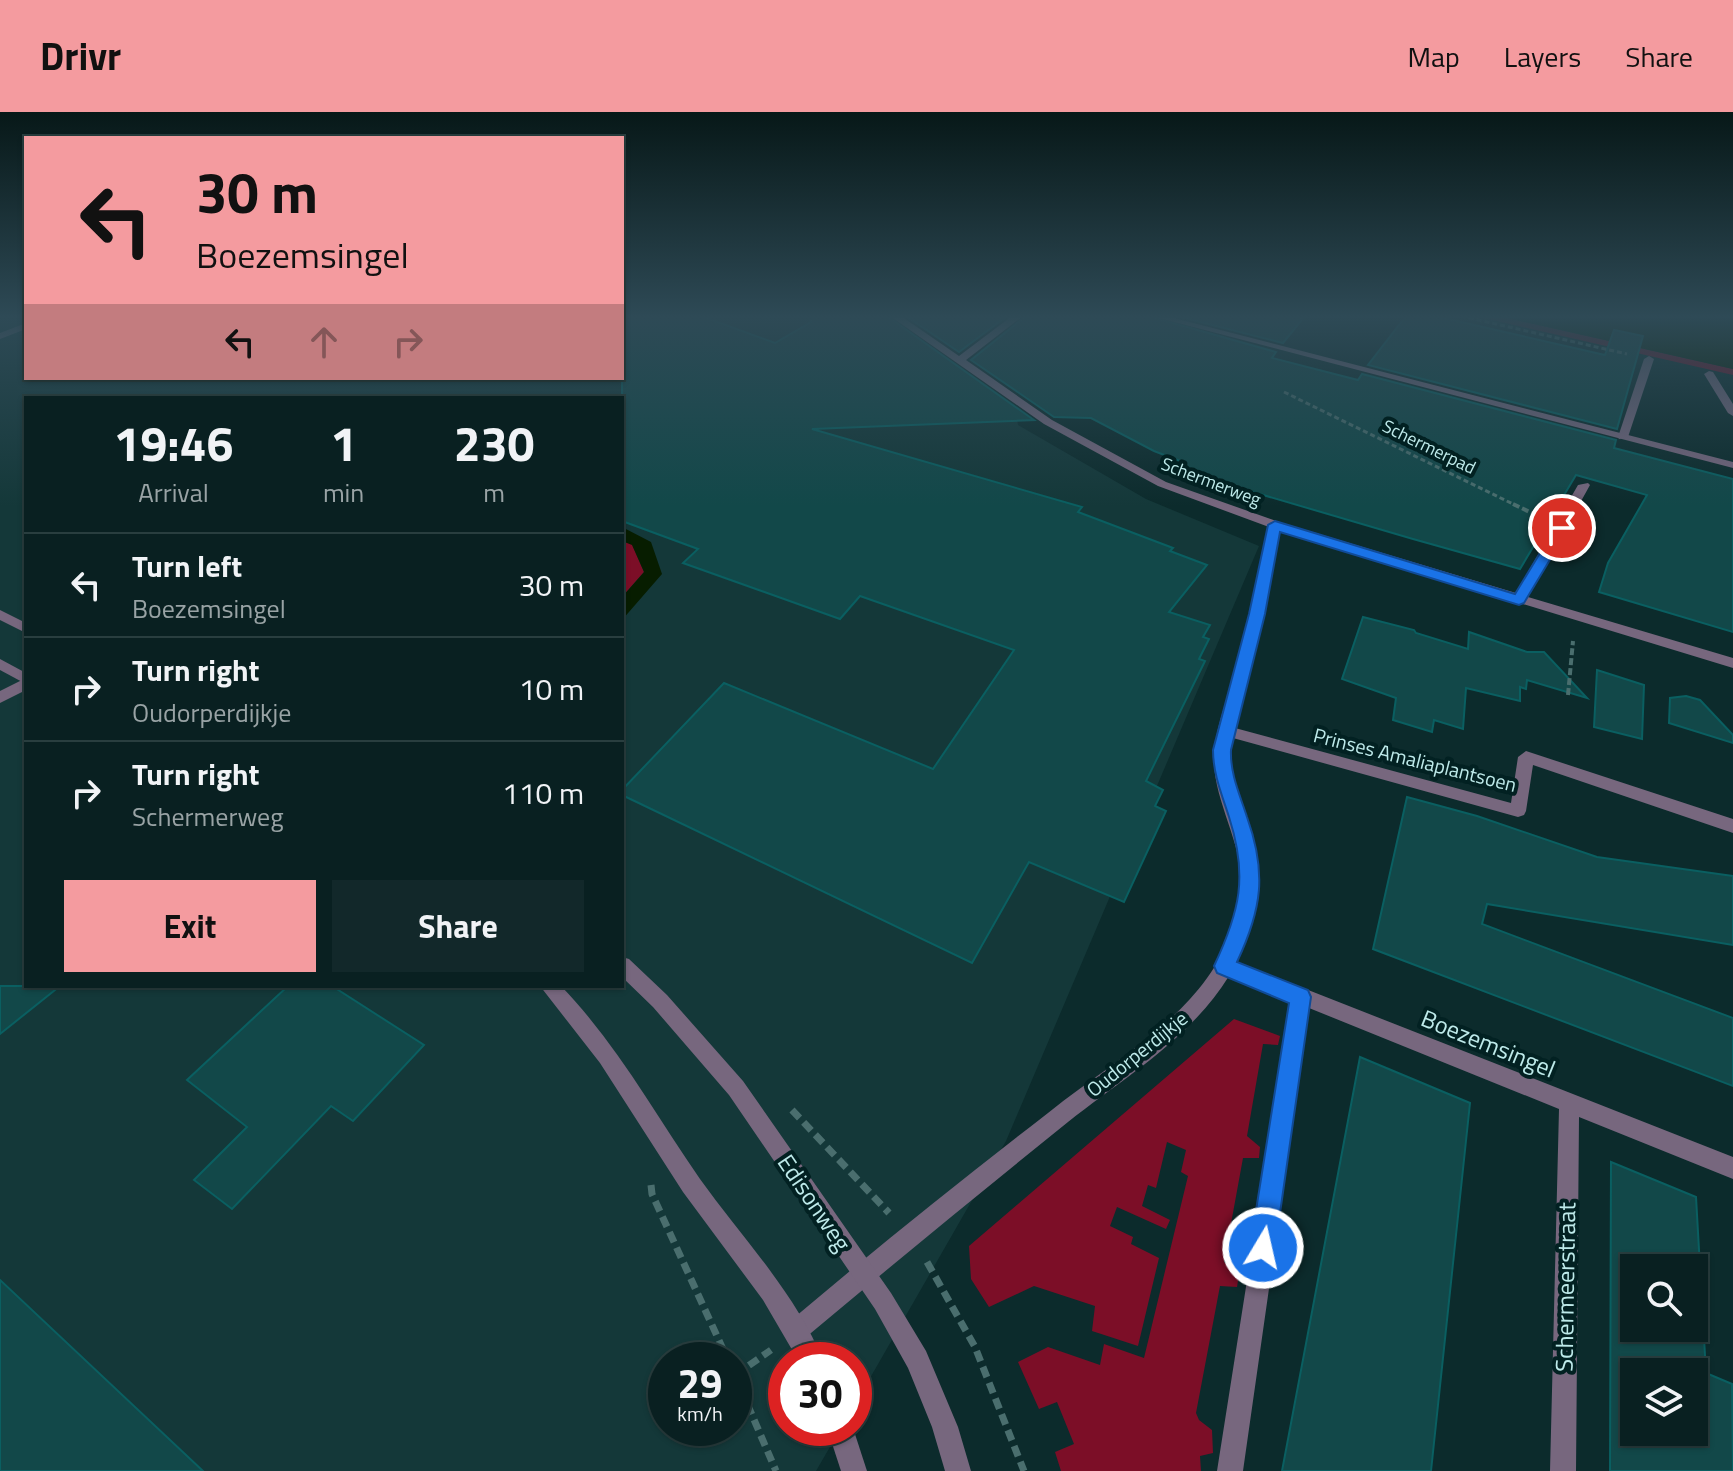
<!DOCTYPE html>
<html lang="en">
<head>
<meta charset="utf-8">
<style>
  :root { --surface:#092021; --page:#12282a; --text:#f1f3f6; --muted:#99a3a5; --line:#293e3f; --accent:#f49b9f }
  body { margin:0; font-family:"Titillium Web",sans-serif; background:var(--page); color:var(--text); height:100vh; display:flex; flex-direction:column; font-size:30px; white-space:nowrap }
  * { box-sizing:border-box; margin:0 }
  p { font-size:26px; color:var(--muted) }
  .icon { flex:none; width:44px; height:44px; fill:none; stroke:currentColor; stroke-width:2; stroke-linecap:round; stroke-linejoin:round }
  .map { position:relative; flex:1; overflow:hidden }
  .details { position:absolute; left:24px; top:284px; width:600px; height:592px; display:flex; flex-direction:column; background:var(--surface); border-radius:0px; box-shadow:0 2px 6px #0004,0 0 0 2px var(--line) }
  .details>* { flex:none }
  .top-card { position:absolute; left:24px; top:24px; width:600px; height:244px; border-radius:0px; box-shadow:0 2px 6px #0004,0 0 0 2px var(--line); background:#f49b9f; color:#111; overflow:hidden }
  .buttons { position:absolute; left:1620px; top:1142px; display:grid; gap:16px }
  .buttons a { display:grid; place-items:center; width:88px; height:88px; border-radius:0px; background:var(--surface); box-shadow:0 2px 6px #0004,0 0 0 2px var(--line); font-size:40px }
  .speed { position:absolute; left:648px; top:1230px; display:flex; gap:16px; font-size:40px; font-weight:700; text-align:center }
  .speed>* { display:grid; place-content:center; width:104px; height:104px; border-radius:50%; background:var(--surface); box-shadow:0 2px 6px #0004,0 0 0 2px var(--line); line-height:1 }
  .speed small { font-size:20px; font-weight:400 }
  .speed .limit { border:12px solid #d22; background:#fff; color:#111 }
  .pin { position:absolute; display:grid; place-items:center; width:68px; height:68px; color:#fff; margin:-34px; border:4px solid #fff; border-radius:50%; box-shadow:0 2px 8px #0007 }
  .me { position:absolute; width:88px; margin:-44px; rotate:9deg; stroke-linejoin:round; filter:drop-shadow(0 0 6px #0008) }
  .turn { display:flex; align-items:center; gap:28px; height:168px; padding:0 40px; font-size:36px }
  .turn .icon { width:104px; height:104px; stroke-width:2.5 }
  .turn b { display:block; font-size:56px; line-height:68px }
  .lanes { display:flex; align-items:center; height:76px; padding:0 40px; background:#0003; justify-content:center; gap:40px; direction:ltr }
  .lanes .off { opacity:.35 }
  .eta { display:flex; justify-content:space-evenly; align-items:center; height:136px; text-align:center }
  .eta b { font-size:48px; font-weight:700; line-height:56px }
  .button { display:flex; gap:16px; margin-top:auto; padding:16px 40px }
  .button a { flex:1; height:92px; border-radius:0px; background:var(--accent); color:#111; font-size:32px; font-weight:700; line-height:92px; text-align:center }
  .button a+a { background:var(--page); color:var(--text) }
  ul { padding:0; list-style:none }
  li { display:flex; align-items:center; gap:24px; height:104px; padding:0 40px; border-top:2px solid var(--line) }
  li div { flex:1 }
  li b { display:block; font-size:30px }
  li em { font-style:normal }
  header { display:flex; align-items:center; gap:48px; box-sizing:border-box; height:112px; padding:0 40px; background:var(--accent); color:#111 }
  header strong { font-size:38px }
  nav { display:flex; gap:44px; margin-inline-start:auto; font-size:28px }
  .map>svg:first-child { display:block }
</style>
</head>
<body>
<header>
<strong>Drivr</strong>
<nav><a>Map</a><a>Layers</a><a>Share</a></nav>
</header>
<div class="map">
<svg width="1733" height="1359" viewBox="0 0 1733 1359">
  <rect width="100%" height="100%" fill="#0c2b2c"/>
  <!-- built -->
  <path fill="#143839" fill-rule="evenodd" d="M0,204H26V266H622V204H881L1016,298L1018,313L1146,387L1259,434L1006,1029L854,1294V1248H786V1316H841L816,1359H0ZM26,286H622V874H26ZM666,1248H734V1316H666Z"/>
  <!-- green -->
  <g fill="#7c0e27">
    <path d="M1475,204H1498L1733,257V263Z"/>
    <path d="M622,429L632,432L644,460L622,485Z"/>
    <path d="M1234,907L1280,924L1278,933L1263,932L1247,1024L1260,1035L1259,1046H1243L1224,1150L1239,1163L1237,1175L1220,1174L1196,1301L1199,1308L1212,1318L1213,1341L1200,1344L1201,1359H1061L1055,1340L1074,1332L1057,1290L1039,1297L1018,1250L1048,1235L1100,1253L1104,1232L1144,1246L1188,1064L1181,1060L1186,1038L1167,1030L1156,1076L1148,1073L1142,1094L1170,1108L1166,1117L1117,1095L1110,1114L1133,1125L1131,1132L1159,1146L1138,1234L1092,1219L1095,1194L1034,1174L989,1195L971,1167L969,1134Z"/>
  </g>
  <!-- water -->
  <g fill="#071d00">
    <path d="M1498,204H1733V257Z"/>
    <path d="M622,415L651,430L662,462L622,508V485L644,460L632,433L622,429Z"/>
  </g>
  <!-- building -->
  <g fill="#124849" stroke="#0a5f61" stroke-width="2" fill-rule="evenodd">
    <path d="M622,204H701L775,231L811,210L812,204H887L1034,308L812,317L1082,395L1078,400L1173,436L1170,439L1207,453L1169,500L1210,513L1203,525L1209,527L1199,547L1205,549L1146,669L1163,678L1155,694L1166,699L1124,790L1029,750L972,851L622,683V678L724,571L933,657L1014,538L860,484L840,507L683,451L698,437L622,409Z"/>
    <path d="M906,204H1007L959,240Z"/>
    <path d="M1026,204H1148L1276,240L1272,246L1358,268L1362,262L1616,328L1614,336L1733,367V520L1599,480L1608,451L1647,383L1576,363L1520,457L1413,427L1195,363L1198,361L1182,354L1185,351L1154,339L1091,306L1054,305L971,248Z"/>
    <path d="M1177,204H1305L1283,231Z"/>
    <path d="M1406,204H1435L1605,243L1614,218L1643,224L1617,317L1368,253Z"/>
    <path d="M1363,505L1414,518L1416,521L1468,537L1469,520L1527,540H1544L1587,586L1527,568L1526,577L1520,575V589L1466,576L1463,617L1434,608L1432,620L1393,608L1396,586L1342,567Z"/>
    <path d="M1597,558L1644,573L1642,627L1594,615Z"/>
    <path d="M1686,584L1700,588L1733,623V631L1669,611L1670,586Z"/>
    <path d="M1407,685L1477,704L1597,745L1733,764V833L1487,792L1482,812L1733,906V974L1373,837Z"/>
    <path d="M0,874H60L0,922Z"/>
    <path d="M288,874H332L424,933L353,1009L331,994L232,1097L194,1068L247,1015L187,968Z"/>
    <path d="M1360,945L1470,991L1431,1359H1282Z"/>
    <path d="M1611,1050L1696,1085L1706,1261L1732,1272L1733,1359H1610ZM1634,1156H1694V1216H1634ZM1634,1260H1694V1320H1634Z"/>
    <path d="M0,1168L203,1359H0Z"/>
  </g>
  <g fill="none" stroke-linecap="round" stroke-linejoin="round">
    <!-- path-far2 -->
    <g stroke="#4a6e6e" stroke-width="3" stroke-dasharray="5 3" stroke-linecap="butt">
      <path d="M1461,204L1627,242"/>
      <path d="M1284,280L1517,394"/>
    </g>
    <!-- path-far1 -->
    <g stroke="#4a6e6e" stroke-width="4" stroke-dasharray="7 3" stroke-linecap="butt">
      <path d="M1513,392L1536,403"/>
      <path d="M1568,583L1573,529"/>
    </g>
    <!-- path -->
    <g stroke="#4a6e6e" stroke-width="7" stroke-dasharray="11 6" stroke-linecap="butt">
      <path d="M792,998L889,1101"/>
      <path d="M651,1073L652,1082L728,1248"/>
      <path d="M927,1150L975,1235L1024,1359"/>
      <path d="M734,1261L776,1359"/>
      <path d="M735,1263L771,1238"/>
    </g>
    <!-- pedestrian -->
    <g fill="#77677e" fill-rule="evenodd">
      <path d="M1649,244L1654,247L1628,325L1619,327L1618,325L1644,247Z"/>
      <path d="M1709,259L1713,260L1733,292V304L1728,301L1704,262Z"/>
    </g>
    <!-- minor -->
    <g fill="#77677e" fill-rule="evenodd">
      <path d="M890,204H901L959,244L1012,204H1023L966,248L1052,308L1166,370L1279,410L1516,481L1578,373L1588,371L1590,373L1528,485L1733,546V556L1280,418L1264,502L1235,616L1511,691L1518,645L1526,639L1733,707V721L1533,653L1526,699L1524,703L1518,705L1233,626C1222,667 1249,708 1257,748C1264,784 1252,818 1237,850L1733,1045V1067L1579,1005L1576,1359H1550L1559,997L1309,896L1243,1359H1217L1291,889L1229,864C1190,927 1125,965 1068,1010C980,1081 892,1153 805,1226L797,1230L789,1226L785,1218L789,1210C874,1138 960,1069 1048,1001C1095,963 1149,932 1190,887C1214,861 1233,828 1240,792C1250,736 1210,691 1214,638C1217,612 1229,582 1236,556C1248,509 1259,462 1269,415L1158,374L1044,312Z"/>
      <path d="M1151,204H1166L1733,350V356Z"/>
      <path d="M26,211V217L0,227V221Z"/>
      <path d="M26,566V578L0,591V579Z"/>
    </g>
    <!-- tertiary -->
    <g fill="#77677e" fill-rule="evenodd">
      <path d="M0,498L26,511V521L0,508Z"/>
      <path d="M0,547L26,561V572L0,558Z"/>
      <path d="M622,845L629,847L667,883L743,969L891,1181L926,1239L958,1315L971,1359H945L932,1315L908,1256L875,1197L729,983L653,895L622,865Z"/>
      <path d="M540,874H561C617,932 655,1002 700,1067C742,1126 795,1180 823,1248H798L763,1188L683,1080L600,951Z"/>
      <path d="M827,1316H853L867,1359H841Z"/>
    </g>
  </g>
  <!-- sky -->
  <linearGradient id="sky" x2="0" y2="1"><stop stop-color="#071818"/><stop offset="0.52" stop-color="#2e4a56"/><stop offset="1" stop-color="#2e4a56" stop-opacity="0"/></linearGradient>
  <rect width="1733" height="394" fill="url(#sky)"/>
  <!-- route -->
  <path fill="#1a73e8" stroke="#114b97" stroke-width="2" d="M1275,409L1515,482L1557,413L1569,416L1524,491L1519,493L1280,420L1265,502L1231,638C1230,662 1240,683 1247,705C1267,761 1262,797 1237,850L1308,878L1311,885L1275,1136L1272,1145L1263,1148L1254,1145L1250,1136L1289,891L1217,861L1214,854C1240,799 1248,764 1229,705C1222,683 1213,662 1213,638L1249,502L1268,413Z"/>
  <g text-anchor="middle" stroke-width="8" stroke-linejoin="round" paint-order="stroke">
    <!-- far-street labels -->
    <g font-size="18" fill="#beeaea" stroke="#022122">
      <text transform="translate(1429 335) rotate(26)" y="6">Schermerpad</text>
      <text transform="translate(1211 370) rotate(21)" y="6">Schermerweg</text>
    </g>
    <!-- street labels -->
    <g font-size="20" fill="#beeaea" stroke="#022122">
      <text transform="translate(1415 648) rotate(14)" y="7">Prinses Amaliaplantsoen</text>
      <text transform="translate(1137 942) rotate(-39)" y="7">Oudorperdijkje</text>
    </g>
    <!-- near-street labels -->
    <g font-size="24" fill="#beeaea" stroke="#022122">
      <text transform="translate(1488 932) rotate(22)" y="8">Boezemsingel</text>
      <text transform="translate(814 1091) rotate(56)" y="8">Edisonweg</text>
      <text transform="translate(1566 1175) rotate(-89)" y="8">Schermeerstraat</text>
    </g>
  </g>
</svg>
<div class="buttons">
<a><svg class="icon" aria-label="search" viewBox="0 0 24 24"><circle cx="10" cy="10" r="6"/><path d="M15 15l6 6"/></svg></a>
<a><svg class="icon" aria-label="layers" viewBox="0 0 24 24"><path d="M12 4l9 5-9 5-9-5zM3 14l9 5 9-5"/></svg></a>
</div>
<div class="speed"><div>29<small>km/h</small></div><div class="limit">30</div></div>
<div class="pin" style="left:1562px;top:416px;background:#d93025"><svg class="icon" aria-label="arrive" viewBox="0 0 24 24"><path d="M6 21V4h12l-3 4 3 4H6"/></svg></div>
<svg class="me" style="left:1263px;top:1136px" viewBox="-20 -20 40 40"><circle r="17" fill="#1a73e8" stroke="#fff" stroke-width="3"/><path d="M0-11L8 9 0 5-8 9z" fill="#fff"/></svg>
<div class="top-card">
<div class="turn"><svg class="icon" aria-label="left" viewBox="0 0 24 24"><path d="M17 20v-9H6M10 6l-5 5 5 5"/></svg><div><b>30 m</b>Boezemsingel</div></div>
<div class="lanes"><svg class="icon" aria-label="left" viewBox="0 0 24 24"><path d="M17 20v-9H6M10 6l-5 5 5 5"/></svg><svg class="icon off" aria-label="ahead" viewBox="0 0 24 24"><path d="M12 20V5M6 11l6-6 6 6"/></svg><svg class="icon off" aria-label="right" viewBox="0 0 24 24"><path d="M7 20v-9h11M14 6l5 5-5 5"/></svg></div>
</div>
<section class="details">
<div class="eta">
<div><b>19:46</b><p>Arrival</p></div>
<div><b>1</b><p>min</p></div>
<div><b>230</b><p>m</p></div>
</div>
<ul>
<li><svg class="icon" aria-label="left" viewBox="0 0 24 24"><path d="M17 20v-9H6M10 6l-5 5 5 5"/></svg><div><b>Turn left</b><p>Boezemsingel</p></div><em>30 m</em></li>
<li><svg class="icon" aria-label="right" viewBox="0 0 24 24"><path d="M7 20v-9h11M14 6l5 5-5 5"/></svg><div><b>Turn right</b><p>Oudorperdijkje</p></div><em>10 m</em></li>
<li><svg class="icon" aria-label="right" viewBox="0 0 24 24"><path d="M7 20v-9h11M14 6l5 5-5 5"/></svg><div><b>Turn right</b><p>Schermerweg</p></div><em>110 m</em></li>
</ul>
<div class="button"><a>Exit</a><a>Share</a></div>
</section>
</div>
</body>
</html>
